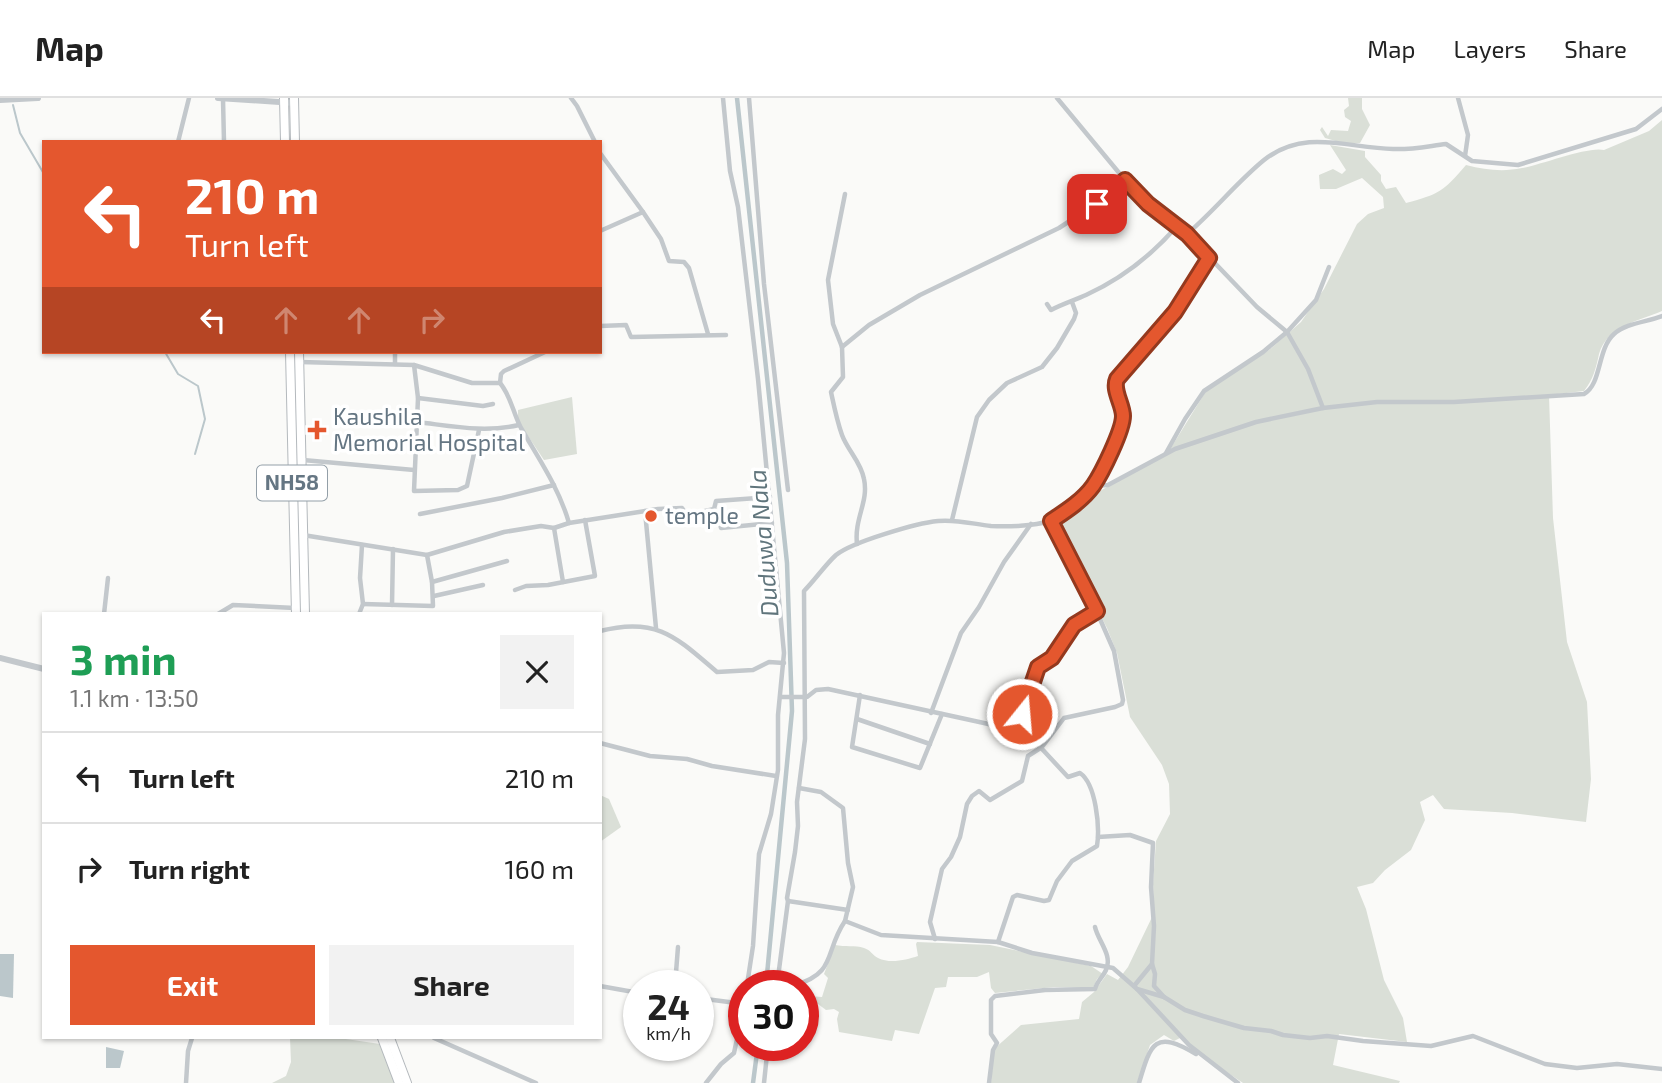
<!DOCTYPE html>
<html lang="en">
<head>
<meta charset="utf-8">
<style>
  :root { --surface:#fff; --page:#f2f2f2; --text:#222; --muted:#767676; --line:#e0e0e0; --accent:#e4572e }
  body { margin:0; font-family:"Exo 2",sans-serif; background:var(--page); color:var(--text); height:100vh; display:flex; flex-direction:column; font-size:26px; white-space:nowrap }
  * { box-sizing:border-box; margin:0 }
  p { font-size:23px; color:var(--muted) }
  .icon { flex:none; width:38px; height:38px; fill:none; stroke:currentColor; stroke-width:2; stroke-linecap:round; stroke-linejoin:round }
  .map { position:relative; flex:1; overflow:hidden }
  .side { position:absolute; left:42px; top:514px; width:560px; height:427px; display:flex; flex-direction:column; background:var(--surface); border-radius:0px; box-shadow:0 2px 5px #0004 }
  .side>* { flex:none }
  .banner { position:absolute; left:42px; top:42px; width:560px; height:214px; border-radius:0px; box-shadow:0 2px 5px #0004; background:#e4572e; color:#fff; overflow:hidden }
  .speed { position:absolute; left:623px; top:872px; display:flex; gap:14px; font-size:35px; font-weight:700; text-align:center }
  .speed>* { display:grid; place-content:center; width:91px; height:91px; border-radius:50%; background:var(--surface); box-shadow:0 2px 5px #0004; line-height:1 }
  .speed small { font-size:18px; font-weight:400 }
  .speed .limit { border:10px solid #d22; background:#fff; color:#111 }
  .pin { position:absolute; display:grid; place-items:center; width:60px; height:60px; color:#fff; margin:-30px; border-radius:14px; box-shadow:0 4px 10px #0006 }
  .me { position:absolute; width:77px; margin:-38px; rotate:17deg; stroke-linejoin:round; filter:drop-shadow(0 0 5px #0008) }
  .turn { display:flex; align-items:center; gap:24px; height:147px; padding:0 28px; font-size:32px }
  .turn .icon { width:91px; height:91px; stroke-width:2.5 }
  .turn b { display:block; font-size:49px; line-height:60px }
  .lanes { display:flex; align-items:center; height:66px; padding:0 28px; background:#0003; justify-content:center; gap:35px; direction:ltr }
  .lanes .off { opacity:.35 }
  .round { display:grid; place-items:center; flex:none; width:74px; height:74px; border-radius:0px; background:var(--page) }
  .overview { display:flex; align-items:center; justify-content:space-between; height:119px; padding:0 28px }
  h1 { font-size:42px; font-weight:700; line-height:52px; color:#1e9e55 }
  .cta { display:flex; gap:14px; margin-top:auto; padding:14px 28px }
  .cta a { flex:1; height:80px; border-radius:0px; background:var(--accent); color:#fff; font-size:28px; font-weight:700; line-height:80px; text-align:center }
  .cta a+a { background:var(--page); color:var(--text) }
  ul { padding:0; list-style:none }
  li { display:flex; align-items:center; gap:21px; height:91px; padding:0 28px; border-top:2px solid var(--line) }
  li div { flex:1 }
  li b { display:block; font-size:26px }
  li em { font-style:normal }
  header { display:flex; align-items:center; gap:42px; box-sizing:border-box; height:98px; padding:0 35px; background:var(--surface); border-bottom:2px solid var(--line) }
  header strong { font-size:33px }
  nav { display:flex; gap:38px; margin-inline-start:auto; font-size:24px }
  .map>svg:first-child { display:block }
</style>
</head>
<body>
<header>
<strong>Map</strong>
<nav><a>Map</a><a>Layers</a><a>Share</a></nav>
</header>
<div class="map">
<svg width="1662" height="985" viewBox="0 0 1662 985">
  <rect width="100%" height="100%" fill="#fafaf8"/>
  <!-- green -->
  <g fill="#dadfd7">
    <path d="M1348,0H1362V11L1370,27L1360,45H1343L1325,40L1320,32L1322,29L1328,38L1331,32L1348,33L1351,23L1345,19L1344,12L1349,8Z"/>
    <path d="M1662,22V213C1637,224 1608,227 1599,256C1596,270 1593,282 1584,293L1549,297L1553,420L1567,544L1587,604L1591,681L1586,724L1512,715L1444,711L1433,697L1420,704L1425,722L1411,752L1385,772L1373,785L1357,789L1366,811L1384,882L1403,920L1407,944L1339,936L1333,967L1400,983L1399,985H1243L1210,963L1182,939L1174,943L1164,937L1150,947L1137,985H991L994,951L1021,927L1079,921L1082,904L1094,894L1107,876L1118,882L1128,869L1154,815L1153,786L1156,743L1170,716L1169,686L1162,667L1130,619L1117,555L1107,530L1056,431V425L1100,393L1169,353L1206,293L1269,252L1301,224L1324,191L1357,126L1368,116L1384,110L1383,99L1362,80L1336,91H1320L1319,77L1333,71L1342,76L1346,72L1330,47L1365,53V59L1381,77V83L1386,91L1396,89L1406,105C1439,96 1443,94 1466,67C1486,72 1503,74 1522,70C1541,67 1588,48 1604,52L1649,33Z"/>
    <path d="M572,299L577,356L544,362L518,323V312Z"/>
    <path d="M600,697L609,701L621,729L600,744Z"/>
    <path d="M917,844L990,847L1091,868L1103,876L1097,881L1093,890H1090L1054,889L995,895L991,890L989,874L977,879H948L946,889L935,890L919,936L895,932L892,943L839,934L837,921L839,914L834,911L826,912L818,906L806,903L809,898L822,899L828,880L824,876L835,847C845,849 855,847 864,850C871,852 872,857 878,860C890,866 906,862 918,858L916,846Z"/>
    <path d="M290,940H339L380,946L395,985H272L286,978L291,964Z"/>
  </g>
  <!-- water -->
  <g fill="#bbc7cb">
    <path d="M0,856H14L13,900L0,898Z"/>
    <path d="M106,949L124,953L120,970H106Z"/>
  </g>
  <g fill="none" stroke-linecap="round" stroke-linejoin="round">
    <!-- stream -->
    <g stroke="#bbc7cb" stroke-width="2">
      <path d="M13,7L20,35L44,76"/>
      <path d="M165,254L178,276L198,288L205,321L195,356"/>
    </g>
    <!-- canal -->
    <g stroke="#bbc7cb" stroke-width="4.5">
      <path d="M737,0L787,465L792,613L766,887"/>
      <path d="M753,985L758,947"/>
    </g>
    <!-- trunk casing -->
    <g stroke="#b4b9bd" stroke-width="10">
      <g id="trunk">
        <path d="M284,0L285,44"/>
        <path d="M294,0L295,44"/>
        <path d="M290,254L296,516"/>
        <path d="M299,254L305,516"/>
        <path d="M382,940L399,985"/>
        <path d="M390,940L407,985"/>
      </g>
    </g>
    <!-- minor -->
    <g stroke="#c3c8cc" stroke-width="4.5">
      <path d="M571,0L577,8L595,44"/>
      <path d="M723,0L730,73L738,109L758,281L784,555L778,617V672L771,716L759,756L753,848L747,887"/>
      <path d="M749,0L764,186L788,392"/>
      <path d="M1057,0L1125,82L1148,106L1187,136L1257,209L1287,234L1308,271L1323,310"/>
      <path d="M1458,0L1468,37L1465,58"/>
      <path d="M223,1L224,44"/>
      <path d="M178,44L189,0"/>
      <path d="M600,55L643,114L600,133"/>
      <path d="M845,96L828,182L833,226L842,249L843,279L831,294C834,308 837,323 842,337C848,353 861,364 864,381C869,404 854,420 857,446"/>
      <path d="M643,114L661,141L669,163L684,164L689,170L708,236"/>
      <path d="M1187,136C1214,113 1237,84 1264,62C1305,30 1347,50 1393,51C1411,52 1429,48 1446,46L1472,63L1518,67L1636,31L1662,11"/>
      <path d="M1047,206L1051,212C1062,206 1075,202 1086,197C1121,181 1152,157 1177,128"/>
      <path d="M600,228L626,227L631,239L726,237"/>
      <path d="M842,249L869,227L920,197L1059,130L1111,96L1125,82"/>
      <path d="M300,264L414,267"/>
      <path d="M395,266V254"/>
      <path d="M500,285L501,276L504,273L545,254"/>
      <path d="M418,300L483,308L493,306"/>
      <path d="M417,324C452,328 484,335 519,327"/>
      <path d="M479,332L467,388L458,392L414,393L418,300L414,267L472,285H500C511,298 513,315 521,330C539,361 559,390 569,425"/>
      <path d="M1166,355L1185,321L1204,293L1263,254L1287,234L1316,202L1329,169"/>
      <path d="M303,362L414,372"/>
      <path d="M1093,388L1108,387L1175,351L1256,324L1323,310L1377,304H1454L1584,296C1602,286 1597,251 1614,236C1626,225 1647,224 1662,218"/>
      <path d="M714,411L716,403L770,399"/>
      <path d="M645,413L656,530"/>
      <path d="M420,416L502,400L554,387"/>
      <path d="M952,422L977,319L989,302L1007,285L1042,269L1057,250L1074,221L1076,215L1072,204"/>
      <path d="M554,430L563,484"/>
      <path d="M303,437L427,457L504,434L541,428L554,430L569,425L658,411L682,410L687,417L714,411L717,415L721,430L772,425"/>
      <path d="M432,484L507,463"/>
      <path d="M515,492L526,488L548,487L595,478L585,422"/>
      <path d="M434,498L483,487"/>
      <path d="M363,506L433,508L432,484L427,457"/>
      <path d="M392,507L393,451"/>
      <path d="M104,516L108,480"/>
      <path d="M218,516L233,507L295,510"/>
      <path d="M359,516L363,506L360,480L362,447"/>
      <path d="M600,533C657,518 677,540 717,574L753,572L769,564L784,565"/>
      <path d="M860,597L852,649L920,670L942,616"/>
      <path d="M781,599H807L816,592L828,591L1016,632L1030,638L1068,679L1080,675C1096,686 1100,729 1097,748L1072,763L1057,783L1049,802L1044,803L1017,797L1013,799L998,844"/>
      <path d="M931,615L961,535L979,509L1004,464L1031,426"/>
      <path d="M857,621L930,646"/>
      <path d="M1016,632L1038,569L1052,560L1074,527L1097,513"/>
      <path d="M600,645L650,658L687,661L712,668L776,678"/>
      <path d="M799,690L821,694L843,710L848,765L853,789L845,823"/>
      <path d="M1098,739L1130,737L1153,745L1151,789L1154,828L1152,866L1134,888"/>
      <path d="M788,803L848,812"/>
      <path d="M935,841L930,824L942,771L951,759L960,739L967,706L972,698L979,693L990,702L1022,683L1028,658L1042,649L1064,620L1115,609L1122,606L1123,602L1114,553L1082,480L1051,423"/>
      <path d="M1152,866L1155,876L1154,888L1164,899"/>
      <path d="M675,887L678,849"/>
      <path d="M777,887L788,803L787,800L795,754L798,728L797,704L805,641L804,493C815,482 825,467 836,457C852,444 917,425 938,423C956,421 973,426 991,428C1008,429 1033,428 1050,423C1065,418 1086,399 1094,385C1104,370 1124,334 1123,317C1123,305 1112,292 1117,281L1175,214L1209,160"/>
      <path d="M795,887C837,875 824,854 845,823L881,837L998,844L1032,855L1113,870L1137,891L1189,947L1238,985"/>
      <path d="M600,888L639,895"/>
      <path d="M1137,891L1164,899L1185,912L1203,918L1244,930L1271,933L1283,937L1310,940L1327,938L1363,943L1431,948L1473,938L1545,966L1577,970L1617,966L1662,971"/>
      <path d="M698,900L744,906"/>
      <path d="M434,940L536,985"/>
      <path d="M186,985L188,953L192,940"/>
      <path d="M706,985L721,966L734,955L744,908"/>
      <path d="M764,985L768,947"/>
      <path d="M989,985L993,952L997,945L991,936V902L995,898L1045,892L1095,891C1097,883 1103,879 1106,872C1113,857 1098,843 1095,829"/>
      <path d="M1139,985C1151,944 1155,932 1196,956"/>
    </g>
    <!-- tertiary -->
    <g stroke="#c3c8cc" stroke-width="6">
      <path d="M218,0L294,5"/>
      <path d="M0,2L38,0"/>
      <path d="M0,560L44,571"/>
    </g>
    <!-- trunk -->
    <use href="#trunk" stroke="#fff" stroke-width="8"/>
  </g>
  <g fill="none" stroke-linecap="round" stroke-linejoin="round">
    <!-- route casing -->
    <g stroke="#94391e" stroke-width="18">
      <path id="route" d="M1022,616L1038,569L1052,560L1074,527L1097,513L1051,423C1066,413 1082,403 1093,388C1102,375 1123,332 1123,318C1123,306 1112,292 1117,281L1175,214L1209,160L1187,136L1148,106L1125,82L1097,106"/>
    </g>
    <!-- route -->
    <use href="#route" stroke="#e4572e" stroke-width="12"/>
  </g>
  <!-- markers -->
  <g fill="#e4572e" stroke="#fff" stroke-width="2.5">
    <path d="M313.5 321.5h7v7h7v7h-7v7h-7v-7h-7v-7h7z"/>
    <circle cx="651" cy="418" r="7"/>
  </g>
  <g text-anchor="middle" stroke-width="7" stroke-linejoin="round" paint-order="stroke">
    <!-- shield labels -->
    <rect fill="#fff" stroke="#939fa8" stroke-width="2" x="257" y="367.5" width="70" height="35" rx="5"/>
    <g font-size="21" font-weight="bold" fill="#657683">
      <text x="292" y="392">NH58</text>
    </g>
    <!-- poi labels -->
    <g font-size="23" fill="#657683" stroke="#fff" text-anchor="start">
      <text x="333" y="327">Kaushila<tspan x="333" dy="26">Memorial Hospital</tspan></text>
      <text x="665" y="426">temple</text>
    </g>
    <!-- water labels -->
    <g font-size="24" font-style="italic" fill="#60757c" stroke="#fff">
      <text transform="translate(764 445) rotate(-95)" y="8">Duduwa Nala</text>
    </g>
  </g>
</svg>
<div class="speed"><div>24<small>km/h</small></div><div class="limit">30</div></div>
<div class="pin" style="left:1097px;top:106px;background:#d93025"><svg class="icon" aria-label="arrive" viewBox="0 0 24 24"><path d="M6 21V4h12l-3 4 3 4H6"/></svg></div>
<svg class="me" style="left:1022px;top:616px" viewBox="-20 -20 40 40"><circle r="17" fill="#e4572e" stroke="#fff" stroke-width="3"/><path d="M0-11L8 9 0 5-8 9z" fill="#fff"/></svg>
<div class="banner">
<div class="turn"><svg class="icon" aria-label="left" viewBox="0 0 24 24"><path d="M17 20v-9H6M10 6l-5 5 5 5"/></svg><div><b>210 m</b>Turn left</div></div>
<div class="lanes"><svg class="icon" aria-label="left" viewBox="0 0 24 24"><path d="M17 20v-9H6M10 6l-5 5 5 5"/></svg><svg class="icon off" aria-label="ahead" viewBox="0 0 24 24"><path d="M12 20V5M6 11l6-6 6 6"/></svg><svg class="icon off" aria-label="ahead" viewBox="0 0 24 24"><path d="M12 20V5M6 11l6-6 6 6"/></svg><svg class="icon off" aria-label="right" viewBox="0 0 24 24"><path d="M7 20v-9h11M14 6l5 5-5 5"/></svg></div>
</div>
<section class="side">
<div class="overview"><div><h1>3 min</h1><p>1.1 km · 13:50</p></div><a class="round"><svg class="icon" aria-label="close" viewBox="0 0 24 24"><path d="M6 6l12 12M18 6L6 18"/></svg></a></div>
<ul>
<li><svg class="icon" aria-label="left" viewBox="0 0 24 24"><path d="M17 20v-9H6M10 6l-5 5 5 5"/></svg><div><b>Turn left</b></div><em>210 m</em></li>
<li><svg class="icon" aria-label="right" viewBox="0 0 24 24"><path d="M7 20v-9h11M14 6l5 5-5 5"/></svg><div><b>Turn right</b></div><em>160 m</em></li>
</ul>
<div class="cta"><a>Exit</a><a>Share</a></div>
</section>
</div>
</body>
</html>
